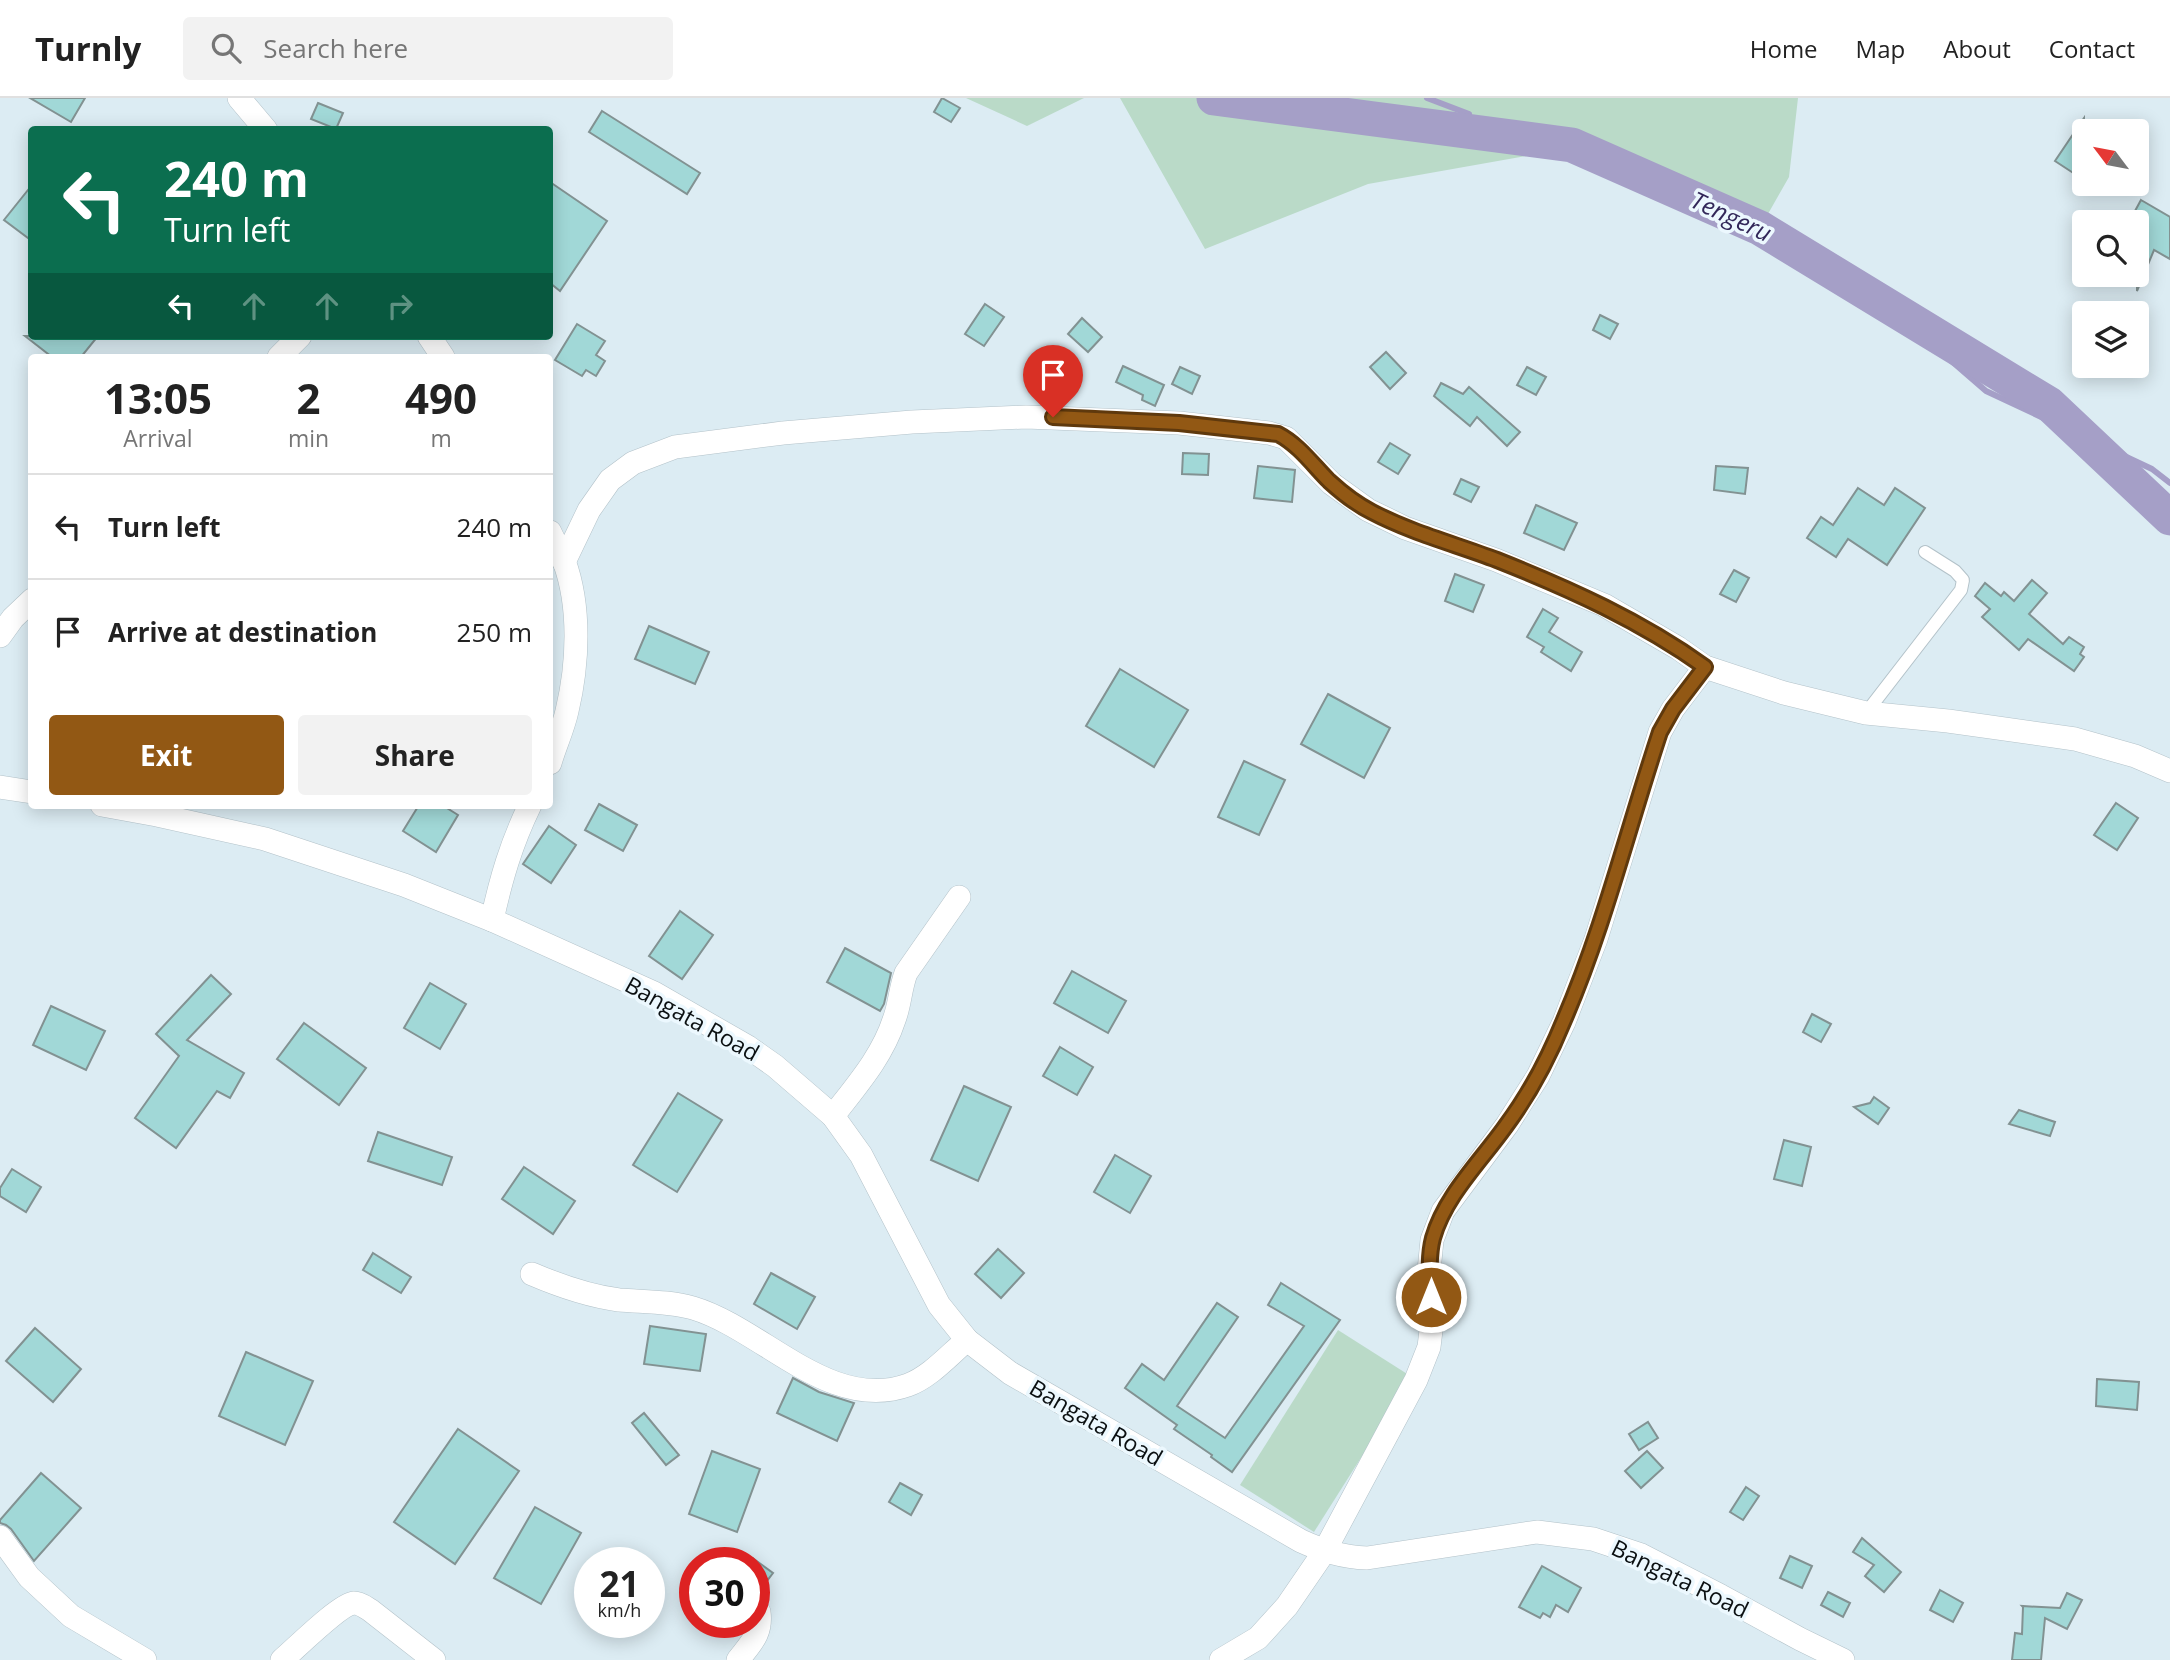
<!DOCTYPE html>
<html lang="en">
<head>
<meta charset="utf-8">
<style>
  :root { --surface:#fff; --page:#f2f2f2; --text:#222; --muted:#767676; --line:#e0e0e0; --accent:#925814 }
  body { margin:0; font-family:"Open Sans",sans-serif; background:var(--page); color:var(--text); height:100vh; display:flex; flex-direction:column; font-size:26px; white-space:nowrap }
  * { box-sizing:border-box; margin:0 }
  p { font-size:23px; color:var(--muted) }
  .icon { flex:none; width:38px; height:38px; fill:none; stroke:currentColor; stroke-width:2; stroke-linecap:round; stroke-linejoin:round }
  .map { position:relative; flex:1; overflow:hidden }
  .drawer { position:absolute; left:28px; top:256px; width:525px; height:455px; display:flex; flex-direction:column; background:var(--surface); border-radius:7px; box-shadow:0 4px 18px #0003 }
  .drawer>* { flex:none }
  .guide { position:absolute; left:28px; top:28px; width:525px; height:214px; border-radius:7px; box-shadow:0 4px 18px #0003; background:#0b6e4f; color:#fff; overflow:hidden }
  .needle { width:46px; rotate:302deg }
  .fabs { position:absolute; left:2072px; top:21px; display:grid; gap:14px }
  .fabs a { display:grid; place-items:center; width:77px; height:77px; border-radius:7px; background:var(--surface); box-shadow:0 4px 18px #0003; font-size:35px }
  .speed { position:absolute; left:574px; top:1449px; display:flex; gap:14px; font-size:35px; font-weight:700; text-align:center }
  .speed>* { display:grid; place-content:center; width:91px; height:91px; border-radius:50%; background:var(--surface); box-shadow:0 4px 18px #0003; line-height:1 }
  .speed small { font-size:18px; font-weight:400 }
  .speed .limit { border:10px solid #d22; background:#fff; color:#111 }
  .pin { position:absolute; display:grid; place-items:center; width:60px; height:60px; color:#fff; margin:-72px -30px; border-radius:50% 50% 50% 0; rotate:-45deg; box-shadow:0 0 7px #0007 }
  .pin .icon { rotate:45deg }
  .me { position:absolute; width:77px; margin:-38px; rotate:0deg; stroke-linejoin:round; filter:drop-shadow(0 0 5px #0008) }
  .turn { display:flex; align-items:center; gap:24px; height:147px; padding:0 21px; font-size:32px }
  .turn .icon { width:91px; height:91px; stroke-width:2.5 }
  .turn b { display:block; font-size:49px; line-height:60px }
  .lanes { display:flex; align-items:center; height:66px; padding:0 21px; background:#0003; justify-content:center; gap:35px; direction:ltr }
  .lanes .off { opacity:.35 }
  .eta { display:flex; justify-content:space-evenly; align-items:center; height:119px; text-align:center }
  .eta b { font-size:42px; font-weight:700; line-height:49px }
  .button { display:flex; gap:14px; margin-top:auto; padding:14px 21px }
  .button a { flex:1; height:80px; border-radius:7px; background:var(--accent); color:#fff; font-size:28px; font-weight:700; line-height:80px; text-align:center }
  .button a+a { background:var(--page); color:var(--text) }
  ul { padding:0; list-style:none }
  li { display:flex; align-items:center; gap:21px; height:105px; padding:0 21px; border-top:2px solid var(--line) }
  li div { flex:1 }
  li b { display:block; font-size:26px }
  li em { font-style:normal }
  header { display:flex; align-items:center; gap:42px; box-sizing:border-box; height:98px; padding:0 35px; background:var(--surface); border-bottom:2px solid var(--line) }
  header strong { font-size:33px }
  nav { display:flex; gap:38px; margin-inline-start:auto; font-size:24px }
  .search { width:490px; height:63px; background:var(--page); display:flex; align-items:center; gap:18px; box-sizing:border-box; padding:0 24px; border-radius:7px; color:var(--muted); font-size:26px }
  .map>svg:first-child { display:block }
</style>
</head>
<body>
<header>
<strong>Turnly</strong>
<div class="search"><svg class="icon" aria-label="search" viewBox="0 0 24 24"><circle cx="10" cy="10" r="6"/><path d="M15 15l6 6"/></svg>Search here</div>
<nav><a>Home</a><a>Map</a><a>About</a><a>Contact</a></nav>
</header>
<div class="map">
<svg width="2170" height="1562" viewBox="0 0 2170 1562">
  <rect width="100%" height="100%" fill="#dcecf3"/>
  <!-- green -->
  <g fill="#badac8">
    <path d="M966,0H1084L1027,28Z"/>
    <path d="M1120,0H1798L1789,79L1760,130L1560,52L1368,86L1205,151Z"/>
    <path d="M1338,1232L1412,1279L1314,1434L1240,1387Z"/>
  </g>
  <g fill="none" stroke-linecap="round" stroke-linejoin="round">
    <!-- stream -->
    <g stroke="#a59fc7" stroke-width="6">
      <path d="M1427,0L1469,16"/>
      <path d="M1603,68L1829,157L1986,293L2152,371L2170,385"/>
    </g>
    <!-- river -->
    <path stroke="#a59fc7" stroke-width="35" d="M1214,0L1572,47L1760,130L2049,306L2170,420"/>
  </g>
  <!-- building -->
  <g fill="#a1d8d7" stroke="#829292" stroke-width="2">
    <path d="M30,0H85L71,24Z"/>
    <path d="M942,0L960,10L951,24L934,14Z"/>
    <path d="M318,5L343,15L336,31L311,21Z"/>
    <path d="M602,13L700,75L687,96L589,34Z"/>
    <path d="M2084,20V82L2055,63Z"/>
    <path d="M550,84L607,123L560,193L550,185Z"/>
    <path d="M32,87V143L4,122Z"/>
    <path d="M2141,102L2170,119V161L2154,152L2137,193V151L2144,133L2137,128V124H2129Z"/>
    <path d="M985,206L1004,219L984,248L965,236Z"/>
    <path d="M1600,217L1618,226L1610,241L1593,232Z"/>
    <path d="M1082,220L1102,239L1088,254L1068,236Z"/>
    <path d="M577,226L605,243L596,257L605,263L596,278L586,272L582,278L555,262Z"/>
    <path d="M25,238H98L81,259H52Z"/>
    <path d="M1386,254L1406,275L1390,291L1370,269Z"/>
    <path d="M1123,268L1164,287L1155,308L1142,302L1143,297L1116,284Z"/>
    <path d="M1180,269L1200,278L1192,296L1172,286Z"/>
    <path d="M1527,269L1546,279L1536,297L1517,287Z"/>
    <path d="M1441,285L1463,296L1469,289L1520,334L1507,348L1477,319L1470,328L1434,298Z"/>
    <path d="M1390,345L1410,357L1398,376L1378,364Z"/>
    <path d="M1183,355L1209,356L1208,377L1182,376Z"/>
    <path d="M1258,368L1295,372L1292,404L1254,400Z"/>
    <path d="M1716,368L1748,370L1745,396L1714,392Z"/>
    <path d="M1461,381L1479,389L1471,404L1454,396Z"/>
    <path d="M1858,390L1884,407L1895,390L1925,410L1887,467L1848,441L1836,459L1807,440L1821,419L1833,427Z"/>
    <path d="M1536,407L1577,425L1564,452L1524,435Z"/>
    <path d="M1734,472L1749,480L1736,504L1720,496Z"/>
    <path d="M1455,476L1484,487L1473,514L1445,503Z"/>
    <path d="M2032,482L2047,495L2029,516L2063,546L2069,539L2084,549L2080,556L2084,559L2074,573L2028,541L2019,552L1982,519L1990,511L1975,498L1985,485L2001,498L2004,494L2014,503Z"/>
    <path d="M1543,511L1558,520L1549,534L1582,554L1571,573L1541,554L1544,549L1527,539Z"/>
    <path d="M649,528L709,554L695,586L635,561Z"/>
    <path d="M1120,571L1188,612L1154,669L1086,628Z"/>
    <path d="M1328,596L1390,630L1364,680L1301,646Z"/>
    <path d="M1244,663L1285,682L1259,737L1218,719Z"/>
    <path d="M2116,705L2138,720L2117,752L2094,737Z"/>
    <path d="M599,706L637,727L623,753L585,732Z"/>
    <path d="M419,707H442L458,717L436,754L403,733Z"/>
    <path d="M549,728L576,747L551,785L523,766Z"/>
    <path d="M680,813L713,837L682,881L649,858Z"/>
    <path d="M845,850L891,875L884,906L880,913L827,884Z"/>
    <path d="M1072,873L1126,903L1108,935L1054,905Z"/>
    <path d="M211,877L231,896L187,942L244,975L230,1000L217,993L176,1050L135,1020L179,958L156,936Z"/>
    <path d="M430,885L466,906L440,951L404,930Z"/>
    <path d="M51,908L105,933L86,972L33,947Z"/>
    <path d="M1812,916L1831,926L1821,944L1803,934Z"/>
    <path d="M304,925L366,970L339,1007L277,961Z"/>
    <path d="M1060,949L1093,969L1077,997L1043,978Z"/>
    <path d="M964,988L1011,1009L978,1083L931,1062Z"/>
    <path d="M678,995L722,1022L677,1094L633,1067Z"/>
    <path d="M1874,999L1889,1010L1878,1026L1854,1009L1870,1005Z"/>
    <path d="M2019,1012L2055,1024L2050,1038L2009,1026Z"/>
    <path d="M378,1034L452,1059L442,1087L368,1063Z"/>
    <path d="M1784,1042L1811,1049L1802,1088L1774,1081Z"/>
    <path d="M1115,1057L1151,1078L1130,1115L1094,1094Z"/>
    <path d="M524,1069L575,1103L553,1136L502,1101Z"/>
    <path d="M12,1071L41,1089L26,1114L0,1098V1090Z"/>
    <path d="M998,1151L1024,1175L1001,1200L975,1176Z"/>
    <path d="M373,1155L411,1179L401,1195L363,1172Z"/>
    <path d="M771,1175L815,1199L797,1231L754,1206Z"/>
    <path d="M1281,1185L1340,1222L1232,1374L1211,1359L1212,1357L1174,1331L1177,1327L1125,1290L1142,1266L1164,1282L1217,1205L1238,1219L1177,1308L1225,1340L1304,1228L1268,1207Z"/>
    <path d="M650,1228L706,1236L700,1273L644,1266Z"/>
    <path d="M35,1230L81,1271L53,1304L6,1263Z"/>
    <path d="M246,1254L313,1283L285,1347L219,1318Z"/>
    <path d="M793,1280L819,1294L854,1305L837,1343L777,1315Z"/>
    <path d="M2097,1281L2139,1284L2137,1312L2096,1308Z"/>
    <path d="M644,1315L679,1357L666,1367L632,1325Z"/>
    <path d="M1648,1324L1658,1340L1639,1352L1629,1336Z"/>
    <path d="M458,1331L519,1373L455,1466L394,1424Z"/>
    <path d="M712,1353L760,1371L737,1434L689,1416Z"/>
    <path d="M1647,1353L1663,1370L1641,1390L1625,1373Z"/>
    <path d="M41,1375L81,1410L34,1463L11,1431L6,1427L0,1425V1422Z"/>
    <path d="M900,1385L922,1397L911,1417L889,1404Z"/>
    <path d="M1746,1389L1759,1398L1743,1422L1730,1414Z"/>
    <path d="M535,1409L581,1435L541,1506L494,1480Z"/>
    <path d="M1862,1440L1901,1474L1884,1494L1865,1478L1874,1467L1853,1454Z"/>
    <path d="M1790,1458L1812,1468L1802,1490L1780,1480Z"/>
    <path d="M754,1461L773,1475L754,1500Z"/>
    <path d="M1542,1468L1581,1490L1568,1514L1556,1507L1550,1519L1543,1515L1540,1520L1519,1509Z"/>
    <path d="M1940,1492L1963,1505L1953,1524L1930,1512Z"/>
    <path d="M1828,1494L1850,1505L1843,1519L1821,1507Z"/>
    <path d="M2067,1495L2082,1502L2067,1531L2045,1520L2041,1562H2012L2015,1535L2022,1536L2023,1509L2022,1508L2060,1510Z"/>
  </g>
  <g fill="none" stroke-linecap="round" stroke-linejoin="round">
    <!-- service casing -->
    <g stroke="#b3c2c9" stroke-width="14">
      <path id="service" d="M1866,615L1961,492L1963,482L1955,473L1925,454"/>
    </g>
    <!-- minor casing -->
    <g stroke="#b3c2c9" stroke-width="24">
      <g id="minor">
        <path d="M239,0L266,32"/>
        <path d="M429,238L443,259"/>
        <path d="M279,259L300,238"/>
        <path d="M550,434C554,443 560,453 564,463C581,509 578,567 567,613C563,631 555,648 550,665"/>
        <path d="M564,464L589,412L610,382L633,365L675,349L783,335L912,324L1026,319L1179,325L1269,335L1286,340L1332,386L1368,412L1405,430L1496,462L1604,507L1678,550L1705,569L1784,595L1866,615L1948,623L2075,641L2135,658L2170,673"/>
        <path d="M0,538L13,520L32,502"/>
        <path d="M0,689L32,694"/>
        <path d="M102,707L157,717L265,741L404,787L492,822L654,895L748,949L775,968L833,1018L861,1057L939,1207L967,1242L1010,1275L1301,1443C1323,1453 1342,1459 1367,1460L1537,1434L1593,1441L1641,1457L1721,1498L1800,1541L1843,1562"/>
        <path d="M492,822C501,781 511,746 530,707"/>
        <path d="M833,1018C856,988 882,959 894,922C900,907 900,891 906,875L959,799"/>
        <path d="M532,1176C560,1188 589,1198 619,1202C644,1204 669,1203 693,1210C763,1231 830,1315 908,1287C930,1279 949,1257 967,1242"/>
        <path d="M0,1439L29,1479L71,1518L145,1562"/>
        <path d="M282,1562C295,1551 340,1506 354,1505C360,1505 365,1509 370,1512L434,1562"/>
        <path d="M738,1562C751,1545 762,1536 759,1514"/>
        <path d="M1221,1562L1258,1540L1287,1508L1324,1454L1416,1282L1429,1249L1432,1224L1429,1173L1432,1142L1443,1113L1507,1027L1538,978L1564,924L1596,841L1660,634L1673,611L1705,569"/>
      </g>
    </g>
    <!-- service -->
    <use href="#service" stroke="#fff" stroke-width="12"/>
    <!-- minor -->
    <use href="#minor" stroke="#fff" stroke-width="23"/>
  </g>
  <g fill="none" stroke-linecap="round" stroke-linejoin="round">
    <!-- route casing -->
    <g stroke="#5f390d" stroke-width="18">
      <path id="route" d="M1053,319L1179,325L1278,336C1299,347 1313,367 1329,383C1341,394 1358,407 1372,414C1412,435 1455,446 1497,462C1570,491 1641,523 1705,569L1673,611L1660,634C1628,730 1604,829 1564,922C1549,959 1529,997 1505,1029C1480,1064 1445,1098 1433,1140C1428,1159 1430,1180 1431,1199"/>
    </g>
    <!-- route -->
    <use href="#route" stroke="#925814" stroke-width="12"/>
  </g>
  <g text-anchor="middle" stroke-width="7" stroke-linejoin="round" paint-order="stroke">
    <!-- street labels -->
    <g font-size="23" fill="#0b1012" stroke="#ecf8fe">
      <text transform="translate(692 921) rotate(29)" y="8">Bangata Road</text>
      <text transform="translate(1096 1325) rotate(30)" y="8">Bangata Road</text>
      <text transform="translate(1680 1481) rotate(26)" y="8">Bangata Road</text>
    </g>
    <!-- water labels -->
    <g font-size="24" font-style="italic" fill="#322759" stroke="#ecf8fe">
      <text transform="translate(1731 119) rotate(25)" y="8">Tengeru</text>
    </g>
  </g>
</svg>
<div class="fabs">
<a><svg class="needle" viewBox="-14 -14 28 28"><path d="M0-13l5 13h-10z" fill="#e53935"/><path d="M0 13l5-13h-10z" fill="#767676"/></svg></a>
<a><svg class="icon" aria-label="search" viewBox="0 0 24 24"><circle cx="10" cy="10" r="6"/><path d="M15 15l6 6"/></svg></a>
<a><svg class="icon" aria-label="layers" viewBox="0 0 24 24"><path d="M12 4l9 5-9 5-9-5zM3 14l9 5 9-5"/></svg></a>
</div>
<div class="speed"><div>21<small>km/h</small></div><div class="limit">30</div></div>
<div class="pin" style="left:1053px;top:319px;background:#d93025"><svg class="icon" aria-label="arrive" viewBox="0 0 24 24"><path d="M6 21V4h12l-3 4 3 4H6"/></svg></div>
<svg class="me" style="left:1431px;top:1199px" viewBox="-20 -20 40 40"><circle r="17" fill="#925814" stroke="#fff" stroke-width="3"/><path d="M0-11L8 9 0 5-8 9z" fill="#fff"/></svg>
<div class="guide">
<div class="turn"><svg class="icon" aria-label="left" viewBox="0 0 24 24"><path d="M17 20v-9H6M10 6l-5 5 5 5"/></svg><div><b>240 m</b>Turn left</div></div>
<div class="lanes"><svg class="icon" aria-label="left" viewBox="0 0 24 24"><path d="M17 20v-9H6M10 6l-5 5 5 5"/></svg><svg class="icon off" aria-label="ahead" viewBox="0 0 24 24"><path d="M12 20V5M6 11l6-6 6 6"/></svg><svg class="icon off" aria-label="ahead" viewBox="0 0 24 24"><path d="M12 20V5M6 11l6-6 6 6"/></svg><svg class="icon off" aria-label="right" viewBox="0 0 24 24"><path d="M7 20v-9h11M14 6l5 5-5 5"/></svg></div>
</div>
<section class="drawer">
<div class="eta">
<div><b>13:05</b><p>Arrival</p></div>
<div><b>2</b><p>min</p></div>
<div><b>490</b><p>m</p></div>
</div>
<ul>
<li><svg class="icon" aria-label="left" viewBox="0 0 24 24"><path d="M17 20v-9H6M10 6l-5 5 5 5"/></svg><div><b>Turn left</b></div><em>240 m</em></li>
<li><svg class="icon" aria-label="arrive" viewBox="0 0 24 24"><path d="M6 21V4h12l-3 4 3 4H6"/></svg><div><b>Arrive at destination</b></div><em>250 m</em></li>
</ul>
<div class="button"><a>Exit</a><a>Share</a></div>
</section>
</div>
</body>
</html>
